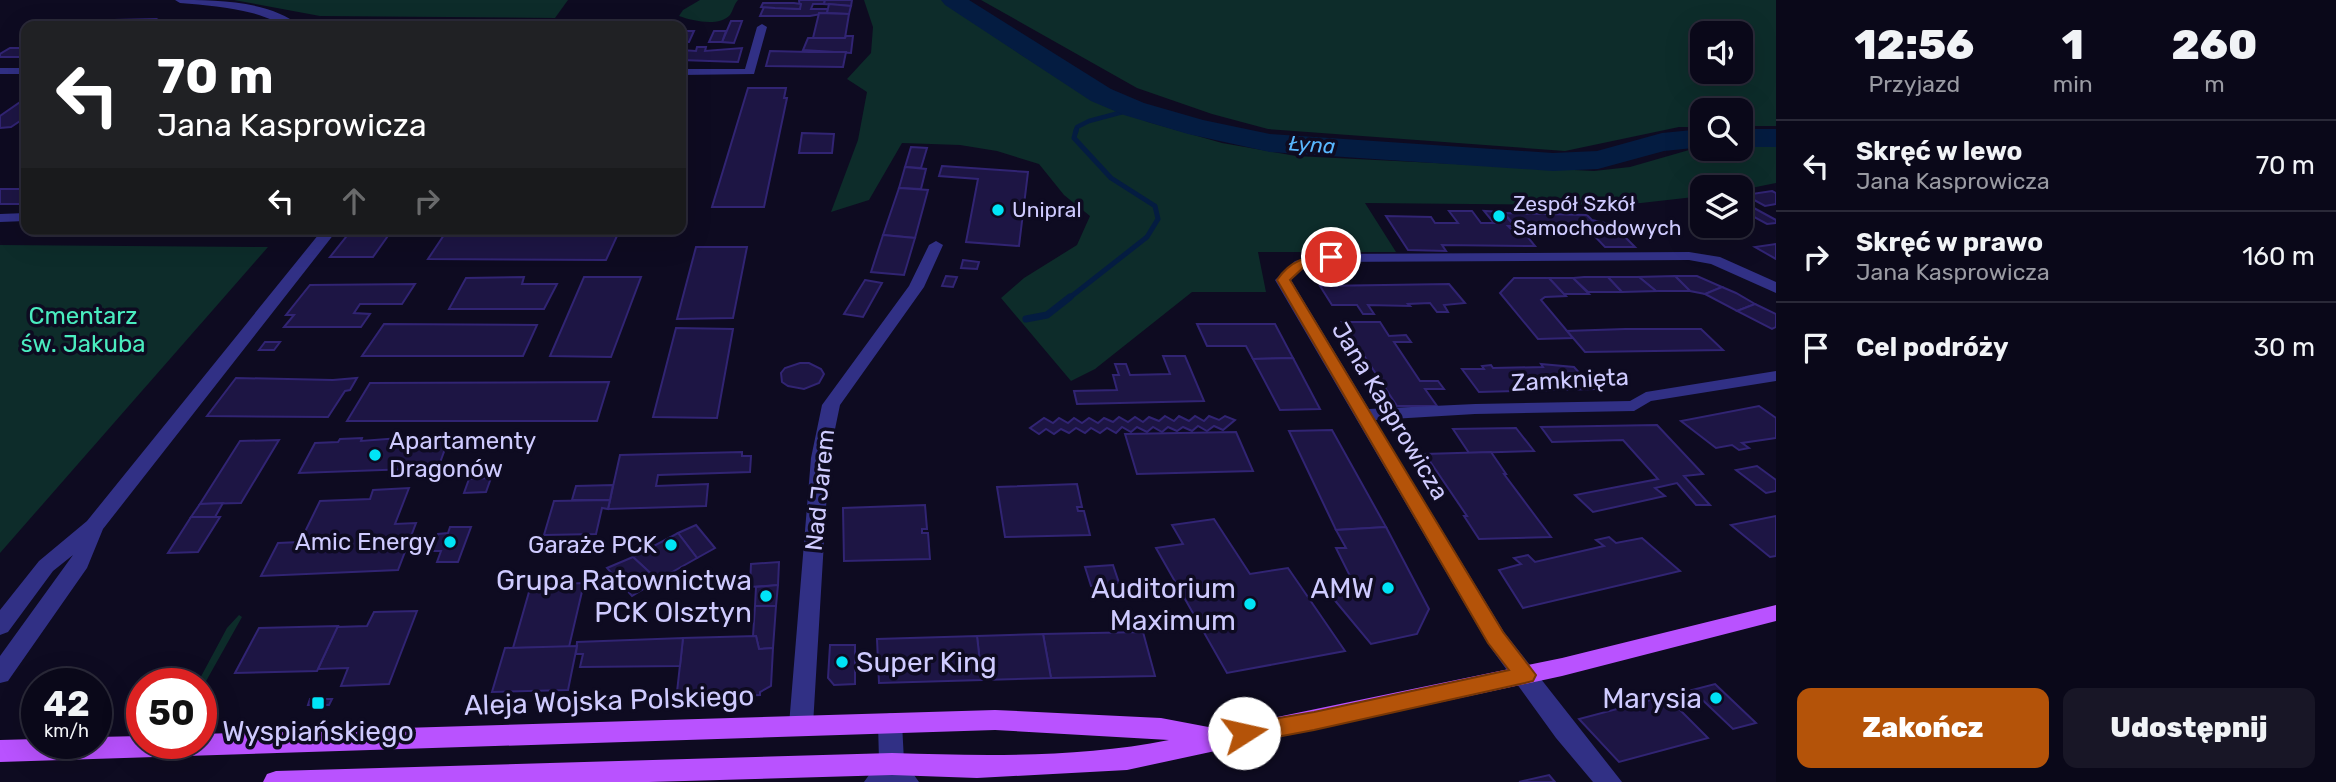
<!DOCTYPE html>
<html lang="pl">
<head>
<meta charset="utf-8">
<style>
  :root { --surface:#0a0819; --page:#181626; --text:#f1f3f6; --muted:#999aa2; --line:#2a2938; --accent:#b45309 }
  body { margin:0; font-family:Rubik,sans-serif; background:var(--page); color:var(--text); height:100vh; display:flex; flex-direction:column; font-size:26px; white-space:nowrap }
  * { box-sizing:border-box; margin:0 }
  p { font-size:23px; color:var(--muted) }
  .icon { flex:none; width:38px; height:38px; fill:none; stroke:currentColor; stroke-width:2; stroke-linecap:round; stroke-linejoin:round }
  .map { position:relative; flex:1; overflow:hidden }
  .panel { display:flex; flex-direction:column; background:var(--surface); width:560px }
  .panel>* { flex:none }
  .hud { position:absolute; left:21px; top:21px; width:665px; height:214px; border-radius:14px; box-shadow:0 7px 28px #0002,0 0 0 2px var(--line); background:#202124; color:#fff; overflow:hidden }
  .buttons { position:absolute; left:1690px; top:21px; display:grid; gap:14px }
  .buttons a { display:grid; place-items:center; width:63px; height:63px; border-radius:14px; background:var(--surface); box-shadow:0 7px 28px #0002,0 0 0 2px var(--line); font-size:35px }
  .speed { position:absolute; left:21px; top:668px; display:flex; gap:14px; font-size:35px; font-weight:700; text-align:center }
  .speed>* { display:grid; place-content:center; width:91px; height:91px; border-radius:50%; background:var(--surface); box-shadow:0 7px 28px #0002,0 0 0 2px var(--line); line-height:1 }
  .speed small { font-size:18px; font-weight:400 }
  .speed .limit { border:10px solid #d22; background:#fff; color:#111 }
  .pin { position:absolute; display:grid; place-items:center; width:60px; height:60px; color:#fff; margin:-30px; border:4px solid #fff; border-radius:50%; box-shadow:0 2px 7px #0007 }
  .me { position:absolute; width:77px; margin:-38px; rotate:80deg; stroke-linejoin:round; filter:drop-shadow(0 0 5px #0008) }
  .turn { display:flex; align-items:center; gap:24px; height:147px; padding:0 21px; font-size:32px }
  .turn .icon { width:91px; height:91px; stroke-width:2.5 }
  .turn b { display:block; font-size:49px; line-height:60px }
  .lanes { display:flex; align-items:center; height:66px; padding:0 21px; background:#0003; justify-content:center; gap:35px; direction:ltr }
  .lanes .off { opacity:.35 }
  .eta { display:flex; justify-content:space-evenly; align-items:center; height:119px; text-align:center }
  .eta b { font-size:42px; font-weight:800; line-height:49px }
  .cta { display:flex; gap:14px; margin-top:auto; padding:14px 21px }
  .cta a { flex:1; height:80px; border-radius:14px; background:var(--accent); color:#fff; font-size:28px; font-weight:800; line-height:80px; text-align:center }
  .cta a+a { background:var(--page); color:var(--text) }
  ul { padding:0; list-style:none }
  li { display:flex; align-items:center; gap:21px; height:91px; padding:0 21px; border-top:2px solid var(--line) }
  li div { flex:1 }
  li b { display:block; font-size:26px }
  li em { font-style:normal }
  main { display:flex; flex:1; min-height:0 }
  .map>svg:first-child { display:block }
</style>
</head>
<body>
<main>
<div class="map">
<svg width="1776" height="782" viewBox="0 0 1776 782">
  <rect width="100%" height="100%" fill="#0e0b21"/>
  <!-- green -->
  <g fill="#0d2c2a" fill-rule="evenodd">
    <path d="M234,0H568L555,18L320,16Z"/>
    <path d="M700,0H738C734,4 733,11 730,15C719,27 693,21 679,16L683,10Z"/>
    <path d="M864,0H942L1023,56L1097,101L1148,122L1222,143L1296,156L1594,171L1630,167L1703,146V149H1741V144L1776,143V183L1741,190V187H1703V196L1641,203L1570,205L1365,203L1396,252H1258L1266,292H1192L1095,369L1071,381L1001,298L1024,278L1077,245L1090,216L1064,195L1039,164L997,151L960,145L902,143L869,200L831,212L858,140L867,92L847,79L871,53L873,27Z"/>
    <path d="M981,0H1776V126H1741V110H1703V127H1679L1565,151L1268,129L1212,114L1137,88ZM1741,33V72H1703V33Z"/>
    <path d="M0,245L268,247L0,553Z"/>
    <path d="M239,615L242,617L205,683L215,696L212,701L201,702V684H197L227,628Z"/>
  </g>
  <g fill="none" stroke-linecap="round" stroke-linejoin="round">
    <!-- stream-far2 -->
    <path stroke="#041c41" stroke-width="4.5" d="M1076,132L1077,127L1089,121L1134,109"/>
    <!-- stream-far1 -->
    <path stroke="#041c41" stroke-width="5" d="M1068,299L1147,237L1158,219L1155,206L1111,178L1074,138L1076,130"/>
    <!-- stream -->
    <path stroke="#041c41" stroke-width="7" d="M1026,319L1047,315L1070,297"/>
    <!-- river -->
    <g fill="#041c41" fill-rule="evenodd">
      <path d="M941,0H969L1111,89L1144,103L1203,120L1270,134L1553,153L1597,151L1662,133L1703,129V147L1664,151L1598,169L1553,171L1270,152L1188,134L1124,115L1091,101L945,5Z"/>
      <rect x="1741" y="129" width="35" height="18"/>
    </g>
  </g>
  <!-- building -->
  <g fill="#1d1544" stroke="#312473" stroke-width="2">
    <path d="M799,0H825L824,4H813L811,9H828L827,13L810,16H760L764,7L800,9Z"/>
    <path d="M825,0H852L851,6L824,4Z"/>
    <path d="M763,3H794L801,4L800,9L775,8L761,7Z"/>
    <path d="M829,4L851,6L849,14L827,13Z"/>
    <path d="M819,13L849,14L845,38H813Z"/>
    <path d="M155,19L146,25L139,26H61L69,21Z"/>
    <path d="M731,21H742L734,43L722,42Z"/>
    <path d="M681,31H694L689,42H681Z"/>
    <path d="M714,31H726L722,42H709Z"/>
    <path d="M846,36H853L851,53L803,50L808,38H845Z"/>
    <path d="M697,47H706L705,51L742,48L738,62L681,60V50L696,51Z"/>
    <path d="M10,48H26V57H0V54Z"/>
    <path d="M770,51L809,52H846L843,67L766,66Z"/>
    <path d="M748,88H786L784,98H787L764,207H712Z"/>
    <path d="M26,98V117L11,127L0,128V116Z"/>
    <path d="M802,133L834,134L832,153H799Z"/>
    <path d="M911,147L927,148L921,168L905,167Z"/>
    <path d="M942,166L1028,172L1019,246L966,242L978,179L939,176Z"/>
    <path d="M905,167L926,169L921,189L899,188Z"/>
    <path d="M899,188L928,190L915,238L883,235Z"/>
    <rect x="0" y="189" width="26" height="15"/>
    <path d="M1772,191L1776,193V204L1765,206L1745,195Z"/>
    <path d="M1741,201L1776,220V223L1767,224L1741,210Z"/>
    <path d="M1449,211H1472L1481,223H1494L1484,211L1502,212L1515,226H1508L1511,229L1522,230L1535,246L1442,245L1446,251L1408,250L1386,216L1431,217L1435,223H1458Z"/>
    <path d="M1504,213L1587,215L1592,220L1613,225L1635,247H1605L1586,227L1515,226Z"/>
    <path d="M350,232L390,233L373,257H330Z"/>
    <path d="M444,235L617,236L606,260L428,259Z"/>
    <path d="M883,235L915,238L904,275L871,272Z"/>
    <path d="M1776,244V259L1755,247Z"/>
    <path d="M696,247H747L733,318L677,319Z"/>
    <path d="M963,260L979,262L977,269L961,268Z"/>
    <path d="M946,276L957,277L953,287L942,286Z"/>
    <path d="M1675,276H1697L1722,287L1705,294L1690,291Z"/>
    <path d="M1675,276L1690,291H1656L1639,277Z"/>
    <path d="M524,277L522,284H557L544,309H449L466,278Z"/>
    <path d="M584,277H641L611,357L550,356Z"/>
    <path d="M1584,277H1608L1622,292H1588L1573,278Z"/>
    <path d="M1608,277H1639L1656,291L1622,292Z"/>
    <path d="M1514,278H1549L1566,296L1545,297L1541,300L1573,338L1538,339L1500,293Z"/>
    <path d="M1549,278H1573L1589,294H1564Z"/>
    <path d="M865,280L882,283L863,317L844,314Z"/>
    <path d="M415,284L402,304H360L354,313L370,314L361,327H284L294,315H286L310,285Z"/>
    <path d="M1449,284L1465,303L1444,305L1448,312H1437L1430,303L1408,304L1410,306L1368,305L1374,314H1363L1357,305H1332L1320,286Z"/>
    <path d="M1722,287L1736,293L1755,304L1737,311L1705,294Z"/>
    <path d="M1755,304L1776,314V327L1772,329L1737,311Z"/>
    <path d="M1342,322H1380L1389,336L1406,335L1411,342H1394L1420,381H1438L1444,389H1425L1437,406H1397Z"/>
    <path d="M384,324L537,325L523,356H362Z"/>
    <path d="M1197,324H1275L1293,358L1253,359L1246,346H1207Z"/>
    <path d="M676,328L733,329L717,418L653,417Z"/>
    <path d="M1625,329H1701L1723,350L1585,352L1567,331Z"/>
    <path d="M265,342H280L274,350H259Z"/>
    <path d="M1163,356H1185L1204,401L1077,404L1074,391L1117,390L1113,375H1119L1115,364H1126L1130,375L1170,374Z"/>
    <path d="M1293,358L1320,409L1280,410L1253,359Z"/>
    <path d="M800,363H809L821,369L824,374L819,383L804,389L788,386L782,382L781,373L785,368Z"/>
    <path d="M1541,364L1574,367L1594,389L1479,392L1462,369H1484L1482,366L1491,365L1493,368L1543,367Z"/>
    <path d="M236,378L333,380L357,378L350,390L345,391L328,417L207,416Z"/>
    <path d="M609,382L597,421H347L370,383Z"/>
    <path d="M1759,406L1776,418V438L1742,443L1749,448L1739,450L1732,445L1716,448L1681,421Z"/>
    <path d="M1165,416L1174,421L1179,416L1189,421L1195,416L1204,421L1209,416L1219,420L1225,416L1235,420L1223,430L1214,426L1207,431L1198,426L1192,431L1183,427L1177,431L1168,427L1162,432L1153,427L1147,432L1137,427L1131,432L1122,427L1116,433L1107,428L1100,433L1091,428L1085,433L1076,428L1069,433L1061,429L1054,434L1046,429L1039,434L1030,428L1044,418L1053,423L1059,418L1068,423L1074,418L1082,423L1089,418L1098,423L1104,418L1113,422L1119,417L1128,422L1135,417L1143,422L1149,417L1159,421Z"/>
    <path d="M1657,425L1703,474L1684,476L1710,505H1696L1677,483L1655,488L1665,496L1593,512L1575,495L1658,479L1623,440L1552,442L1541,427Z"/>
    <path d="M1516,428L1534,451L1469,453L1453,429Z"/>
    <path d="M1332,430L1386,527L1336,530L1289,431Z"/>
    <path d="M1236,432L1253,471L1137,474L1125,434Z"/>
    <path d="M428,436L426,439L449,438L438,468L299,473L315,443L338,442L340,439L362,438L361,441Z"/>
    <path d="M279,440L241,503L200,504L240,441Z"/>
    <path d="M742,452V456H751L750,472L658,475L656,486L708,484L706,506L608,509L620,455Z"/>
    <path d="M1491,452L1506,474H1504L1551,537L1479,539L1464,516H1467L1425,454Z"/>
    <path d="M1757,466L1776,480V491L1766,493L1736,470Z"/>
    <path d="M491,478L486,492L464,493L469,479Z"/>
    <path d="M1077,484L1082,507H1077L1078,511H1084L1090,535L1005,537L997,487Z"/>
    <path d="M613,485L610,500H572L576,486Z"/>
    <path d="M409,488L395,524L416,523L398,570L261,576L278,543L300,542L320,501L370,499L373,490Z"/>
    <path d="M610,500L608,509L602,508L596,534L544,535L554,501Z"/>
    <path d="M223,503L215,517H191L200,504Z"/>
    <path d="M925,505L927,529H922V533H928L930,559L844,561L843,508Z"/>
    <path d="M1776,516V556L1770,557L1731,525Z"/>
    <path d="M191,517H220L198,552L168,553Z"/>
    <path d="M1214,519L1250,574L1288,568L1345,651L1227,673L1156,548L1183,544L1172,525Z"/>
    <path d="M696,525L715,548L697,558L678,533Z"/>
    <path d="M450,527H471L458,562H437L441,551H431L438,534L448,533Z"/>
    <path d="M1386,527L1429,609L1417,634L1371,644L1332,597L1357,590L1336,548H1346L1336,530Z"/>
    <path d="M678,533L697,558L658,580L633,557Z"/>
    <path d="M1609,537L1616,543L1642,538L1680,571L1523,608L1499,570L1521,564L1514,558L1528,555L1535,562L1604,546L1596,540Z"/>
    <path d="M633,557L658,580L632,596L607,568Z"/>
    <path d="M779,562L778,585L750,587L751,564Z"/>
    <path d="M1113,565L1119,583L1091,586L1085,567Z"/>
    <path d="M584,583L569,647L513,648L531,585Z"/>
    <path d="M778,585L776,606H755L756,587Z"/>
    <path d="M755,606H776L773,648L759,649L756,636H753Z"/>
    <path d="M417,611L389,684L341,686L348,668L318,669L337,627L367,626L374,612Z"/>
    <path d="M338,626L317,671L235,673L259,628Z"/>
    <path d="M1143,632L1155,676L1051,678L1043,634Z"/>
    <path d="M1043,634L1051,678L982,680L977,636Z"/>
    <path d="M756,636L759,649L773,648L771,686L760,692V695L714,697V691L677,692L683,638Z"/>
    <path d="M977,636L982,680L879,683L877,639Z"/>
    <path d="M683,638L680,666L580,667L583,654H576L577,642Z"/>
    <path d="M830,645H855V684L834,685L828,678Z"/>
    <path d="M577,646L568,690L492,692L505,648Z"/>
    <path d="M1715,684L1756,723L1733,729L1692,690Z"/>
    <path d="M1666,696L1708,738L1619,762L1579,719Z"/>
    <path d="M310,699H332L329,705H308Z"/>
    <path d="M1549,775L1555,782H1519Z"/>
  </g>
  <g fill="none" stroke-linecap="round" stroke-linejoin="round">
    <!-- minor -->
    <g fill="#313085" fill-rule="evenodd">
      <path d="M175,0C214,0 269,0 300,26C283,27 269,17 252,13C229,7 204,5 180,3Z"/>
      <path d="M762,24L767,27L754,74L681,75V69H745L757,27Z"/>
      <rect x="0" y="68" width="26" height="6"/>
      <path d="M26,213V221L0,222V214Z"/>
      <path d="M323,229H338L103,529L87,568L8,681L0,683V656L73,555L53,571L8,632L0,635V610L39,561L87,521Z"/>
      <path d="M936,241L943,245L924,287L840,405L829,458L813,725L810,732L801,735L792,732L789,725L811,458L822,405L909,286L929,245Z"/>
      <path d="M1689,252L1720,257L1776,282V293L1711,264L1689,260L1323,262L1305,267L1291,280L1369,409L1475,404L1630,401L1646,392L1776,371V381L1651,401L1634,411L1475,414L1375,420L1504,632L1622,782H1593L1556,738L1488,644L1275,280L1295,261L1323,254Z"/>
      <path d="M890,713L899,716L902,723L904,761L919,782H864L879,761L878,723L881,716Z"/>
    </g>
    <!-- major -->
    <path fill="#b952ff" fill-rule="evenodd" d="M1776,605V621L1562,676L1127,770L977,778L892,775L649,782H263L267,774L276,771L892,753C984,756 1079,758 1169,740L995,730L0,762V740L37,739V744H96V737L142,736V744H201V734L995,710L1161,718L1219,729L1562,658Z"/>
  </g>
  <!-- route -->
  <path fill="#b45309" stroke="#753606" stroke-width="2" d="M1331,253L1337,257L1335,260L1306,265L1290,280L1503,632L1536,675L1533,681L1525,683L1314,730L1244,743L1236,740L1232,733L1236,727L1244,724L1314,712L1509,670L1488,643L1277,280C1291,259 1307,257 1331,253Z"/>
  <!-- markers -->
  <g fill="#00e4f6" stroke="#0e0b21" stroke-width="2.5">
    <circle cx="998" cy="210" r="7"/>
    <circle cx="1499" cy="216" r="7"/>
    <circle cx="375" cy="455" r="7"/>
    <circle cx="450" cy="542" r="7"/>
    <circle cx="671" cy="545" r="7"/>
    <circle cx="1388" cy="588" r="7"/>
    <circle cx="766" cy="596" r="7"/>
    <circle cx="1250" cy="604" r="7"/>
    <circle cx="842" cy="662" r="7"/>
    <circle cx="1716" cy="698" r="7"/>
    <rect x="311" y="696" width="14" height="14" rx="3.5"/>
  </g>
  <g text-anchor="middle" stroke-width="7" stroke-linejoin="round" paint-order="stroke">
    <!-- far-water labels -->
    <g font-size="21" font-style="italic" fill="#59b7ff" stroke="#0e0b21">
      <text transform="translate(1312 145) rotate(4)" y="7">Łyna</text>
    </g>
    <!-- far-poi labels -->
    <g font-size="21" fill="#cfcbff" stroke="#0e0b21" text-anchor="start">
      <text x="1513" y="211">Zespół Szkół<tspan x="1513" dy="24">Samochodowych</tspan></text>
      <text x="1012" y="217">Unipral</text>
    </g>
    <!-- park labels -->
    <g font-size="24" fill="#4aecbf" stroke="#0e0b21">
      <text x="83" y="324">Cmentarz<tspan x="83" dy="28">św. Jakuba</tspan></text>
    </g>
    <!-- street labels -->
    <g font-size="24" fill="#cfcbff" stroke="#0e0b21">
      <text transform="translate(1570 380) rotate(-3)" y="8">Zamknięta</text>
      <text transform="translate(1390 411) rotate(59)" y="8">Jana Kasprowicza</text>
      <text transform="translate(820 490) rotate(-84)" y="8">Nad Jarem</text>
    </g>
    <!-- poi labels -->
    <g font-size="24" fill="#cfcbff" stroke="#0e0b21" text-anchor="end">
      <text x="389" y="449" text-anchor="start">Apartamenty<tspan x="389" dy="28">Dragonów</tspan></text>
      <text x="436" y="550">Amic Energy</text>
      <text x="657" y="553">Garaże PCK</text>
    </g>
    <!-- near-poi labels -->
    <g font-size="28" fill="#cfcbff" stroke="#0e0b21" text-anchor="end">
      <text x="752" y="590">Grupa Ratownictwa<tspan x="752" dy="32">PCK Olsztyn</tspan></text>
      <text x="1236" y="598">Auditorium<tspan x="1236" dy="32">Maximum</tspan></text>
      <text x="1374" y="598">AMW</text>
      <text x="856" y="672" text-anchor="start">Super King</text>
      <text x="1702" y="708">Marysia</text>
      <text x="318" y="741" text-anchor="middle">Wyspiańskiego</text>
    </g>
    <!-- near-street labels -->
    <g font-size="28" fill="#cfcbff" stroke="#0e0b21">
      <text transform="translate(609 700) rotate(-2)" y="10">Aleja Wojska Polskiego</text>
    </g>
  </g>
</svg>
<div class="buttons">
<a><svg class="icon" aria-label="sound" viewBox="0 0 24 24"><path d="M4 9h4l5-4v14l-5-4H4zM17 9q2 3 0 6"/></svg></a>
<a><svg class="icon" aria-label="search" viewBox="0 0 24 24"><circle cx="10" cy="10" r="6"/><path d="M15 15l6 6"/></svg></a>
<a><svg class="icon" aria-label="layers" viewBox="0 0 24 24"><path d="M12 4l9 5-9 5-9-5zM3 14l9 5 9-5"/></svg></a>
</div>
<div class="speed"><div>42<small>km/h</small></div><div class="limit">50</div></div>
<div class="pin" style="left:1331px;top:257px;background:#d93025"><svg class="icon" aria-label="arrive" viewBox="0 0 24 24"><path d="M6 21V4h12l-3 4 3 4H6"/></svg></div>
<svg class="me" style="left:1244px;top:733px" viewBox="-20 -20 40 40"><circle r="19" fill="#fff"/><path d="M0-13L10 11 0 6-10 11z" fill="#b45309"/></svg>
<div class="hud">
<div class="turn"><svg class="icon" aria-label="left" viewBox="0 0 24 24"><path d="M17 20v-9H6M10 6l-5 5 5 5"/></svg><div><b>70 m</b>Jana Kasprowicza</div></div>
<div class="lanes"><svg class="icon" aria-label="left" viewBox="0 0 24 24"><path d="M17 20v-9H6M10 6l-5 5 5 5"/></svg><svg class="icon off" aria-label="ahead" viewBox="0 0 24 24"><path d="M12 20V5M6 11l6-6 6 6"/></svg><svg class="icon off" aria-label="right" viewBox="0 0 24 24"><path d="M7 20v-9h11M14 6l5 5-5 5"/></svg></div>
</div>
</div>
<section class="panel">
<div class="eta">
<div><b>12:56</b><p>Przyjazd</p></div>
<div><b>1</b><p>min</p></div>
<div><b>260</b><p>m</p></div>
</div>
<ul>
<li><svg class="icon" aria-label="left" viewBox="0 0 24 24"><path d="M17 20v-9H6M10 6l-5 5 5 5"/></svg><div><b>Skręć w lewo</b><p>Jana Kasprowicza</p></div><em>70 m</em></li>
<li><svg class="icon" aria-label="right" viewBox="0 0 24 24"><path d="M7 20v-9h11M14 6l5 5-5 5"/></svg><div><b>Skręć w prawo</b><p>Jana Kasprowicza</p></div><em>160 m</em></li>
<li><svg class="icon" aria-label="arrive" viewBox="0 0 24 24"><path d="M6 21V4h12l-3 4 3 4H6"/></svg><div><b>Cel podróży</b></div><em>30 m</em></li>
</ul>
<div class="cta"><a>Zakończ</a><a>Udostępnij</a></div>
</section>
</main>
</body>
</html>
